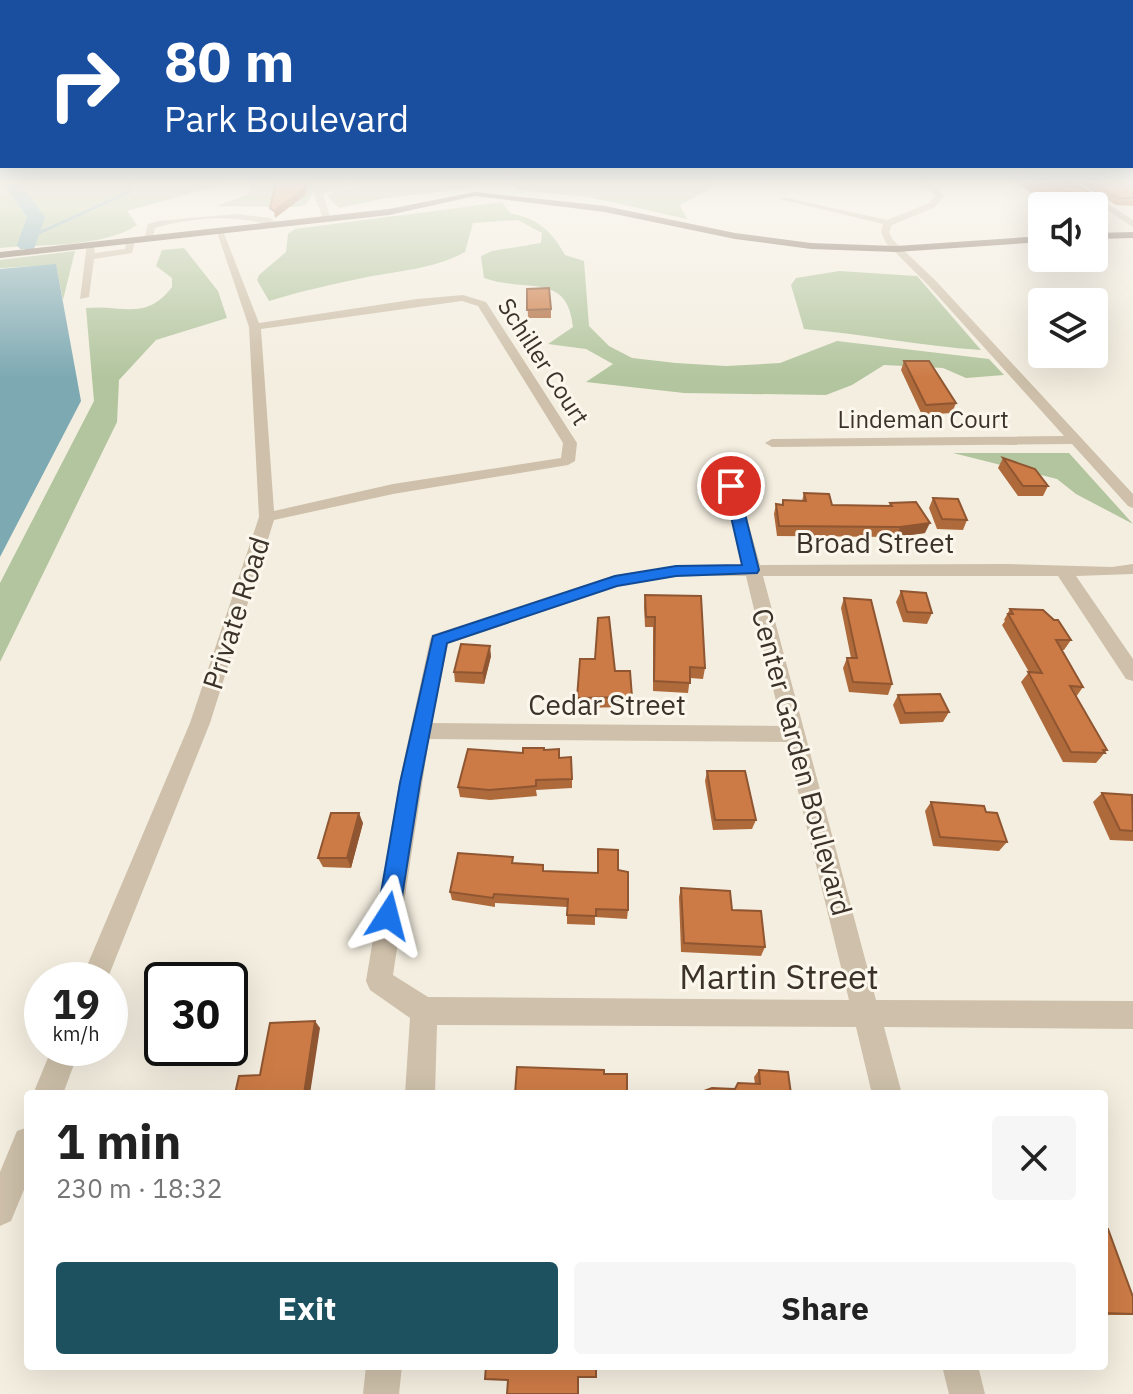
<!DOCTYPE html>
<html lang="en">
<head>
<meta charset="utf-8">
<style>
  :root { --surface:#fff; --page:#f6f6f6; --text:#222; --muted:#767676; --accent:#1d515f }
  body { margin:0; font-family:"IBM Plex Sans",sans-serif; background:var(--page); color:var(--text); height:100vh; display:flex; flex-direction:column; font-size:30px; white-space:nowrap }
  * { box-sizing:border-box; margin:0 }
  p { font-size:26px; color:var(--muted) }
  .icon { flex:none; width:44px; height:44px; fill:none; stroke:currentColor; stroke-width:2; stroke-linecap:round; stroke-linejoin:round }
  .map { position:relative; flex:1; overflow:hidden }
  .details { position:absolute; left:24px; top:1090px; width:1084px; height:280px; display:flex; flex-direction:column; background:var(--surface); border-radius:8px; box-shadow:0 8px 32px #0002 }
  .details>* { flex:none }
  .banner { position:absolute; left:0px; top:0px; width:1134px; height:168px; box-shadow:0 8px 32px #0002; background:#1a4fa0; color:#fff; overflow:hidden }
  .tools { position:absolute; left:1028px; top:192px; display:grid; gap:16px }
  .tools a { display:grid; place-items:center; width:80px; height:80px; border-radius:8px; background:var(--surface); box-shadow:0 8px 32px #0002; font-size:40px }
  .speed { position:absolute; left:24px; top:962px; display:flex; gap:16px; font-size:40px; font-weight:700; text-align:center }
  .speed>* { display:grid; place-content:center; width:104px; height:104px; border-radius:50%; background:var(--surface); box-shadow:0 8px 32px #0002; line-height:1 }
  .speed small { font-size:20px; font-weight:400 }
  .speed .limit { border:4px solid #111; border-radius:12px; background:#fff; color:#111 }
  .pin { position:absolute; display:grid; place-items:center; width:68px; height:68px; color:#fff; margin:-34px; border:4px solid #fff; border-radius:50%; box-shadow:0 2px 8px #0007 }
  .me { position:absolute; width:88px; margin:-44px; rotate:9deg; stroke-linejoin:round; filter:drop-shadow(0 0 6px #0008) }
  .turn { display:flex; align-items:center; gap:28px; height:168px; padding:0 32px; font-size:36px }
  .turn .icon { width:104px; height:104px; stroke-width:2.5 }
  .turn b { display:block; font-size:56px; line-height:68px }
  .round { display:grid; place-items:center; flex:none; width:84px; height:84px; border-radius:8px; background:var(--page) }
  .head { display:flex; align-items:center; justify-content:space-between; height:136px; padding:0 32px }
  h1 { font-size:48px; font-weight:700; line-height:60px }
  .action { display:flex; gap:16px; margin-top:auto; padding:16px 32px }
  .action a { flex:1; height:92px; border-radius:8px; background:var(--accent); color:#fff; font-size:32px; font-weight:700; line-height:92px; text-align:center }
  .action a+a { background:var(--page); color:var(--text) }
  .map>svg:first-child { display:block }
</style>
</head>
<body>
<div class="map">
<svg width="1133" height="1394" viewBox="0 0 1133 1394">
  <rect width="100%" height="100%" fill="#f4eee0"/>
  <!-- green -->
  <g fill="#b2c59e">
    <path d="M0,183H228L127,211L137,225C103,248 40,244 0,248Z"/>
    <path d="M251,183H345L313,193L305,205L294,207L216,206L249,194Z"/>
    <path d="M372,183H483L464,189L387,198L339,208L328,197L331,193Z"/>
    <path d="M522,183H708L713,187L680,205L687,219L588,197L515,190Z"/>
    <path d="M502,202L510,213C538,219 551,230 565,255L584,261L589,326L609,346L632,358L676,363L726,366L780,363L837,341L989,359L1004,375L966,378L943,368L884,365L852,385L826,395L684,393L586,382L613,364L586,349L548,344L573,327C568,271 525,293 484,278L481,256L492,251L541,243L542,233L518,220L473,223L465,252C437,268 399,271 367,277C334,284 301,291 269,301L257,280L259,275L286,252L288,234L295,229Z"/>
    <path d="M184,248L218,291L227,318L156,340L119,380L117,422L0,662V583L94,401L86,308C123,304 145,322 172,287V278L156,266L162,250Z"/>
    <path d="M75,251L63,300L56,265L0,268V260Z"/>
    <path d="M839,271L917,276L981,350C921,346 863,334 804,329L791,285L796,278Z"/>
    <path d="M953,453H1069L1133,524L1076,494L1057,479Z"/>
  </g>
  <!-- water -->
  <path fill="#7da9b3" d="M56,264L81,401L0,557V269Z"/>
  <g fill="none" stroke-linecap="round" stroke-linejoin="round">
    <!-- stream -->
    <path stroke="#7da9b3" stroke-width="3" d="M30,237L129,192L132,183"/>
    <!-- river -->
    <path fill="#7da9b3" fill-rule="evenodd" d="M2,183H19L45,217L34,249H20L17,245L27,217Z"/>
    <!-- minor -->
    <g fill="#cec0aa" fill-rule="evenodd">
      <path d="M354,183H367L323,194L331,219L324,221L314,195L317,190Z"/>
      <path d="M922,183H930L944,196L935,207L892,225L889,232L893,240L936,281L1133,494V508L1128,506L1072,444L772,447L765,443L772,439L1064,436L928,285L886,243L881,232L883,224L779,199L783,197L887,220L929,203L935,196Z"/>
      <path d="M1066,183H1075L1133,220V227Z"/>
      <path d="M236,214L270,218L279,225L275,228C240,213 192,217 155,228L152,241L144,239L148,224L158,221Z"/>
      <path d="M216,229L223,231L259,323L417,299L463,295L486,302L577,443L575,461L568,465L393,494L274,520L210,723L107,980H81L190,723L259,517L249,327ZM462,301L478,306L563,443L561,458L393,484L274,511L261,329Z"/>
      <path d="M127,239L135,241L132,253L94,259L89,297L80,299L87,243H93L95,253L125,249Z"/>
      <path d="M731,482L738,486L760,565L1006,564L1112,567L1133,564V574L1076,576L1133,659V681L1126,679L1058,576H763L876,1000L1133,1001V1029L884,1027L902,1094H872L856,1027L437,1025L435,1094H405L410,1018L370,990L366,981L399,783L430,640L432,635L615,575L676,566L743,565L724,486ZM676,576H746L782,726L432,723L448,644L618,586ZM429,739L786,742L849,1000L428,997L393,975Z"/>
      <path d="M52,1048H80L63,1094H33Z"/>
      <path d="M28,1127V1180L11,1221L0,1226V1172L17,1131Z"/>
      <path d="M366,1366H402L399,1394H363Z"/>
      <path d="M942,1366H978L985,1394H949Z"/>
    </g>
    <!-- major -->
    <g fill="#7e6c5a" fill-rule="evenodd">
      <path d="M475,192L605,206L735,233L811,243L896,246L1042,236V242L896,252L811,249L735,239L605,212L475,196L389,215L0,258V252L389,209Z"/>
      <path d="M1133,232V238L1094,239V233Z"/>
    </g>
  </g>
  <!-- wall -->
  <g fill="#af6a3c">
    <path d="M1017,183H1075L1098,198L1095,205H1050Z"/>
    <path d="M1079,183H1129L1133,185V206L1116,205Z"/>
    <path d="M527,289L551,309V318H528Z"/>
    <path d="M904,361L956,403L952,413L922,415L901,370Z"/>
    <path d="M1003,458L1048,486L1043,496H1018L998,468Z"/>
    <path d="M804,493L832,505L889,506L890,503L925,533L896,537L777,536L774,514L776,504L782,505L783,500L802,501Z"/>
    <path d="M933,498L967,520L963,530L937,529L929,508Z"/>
    <path d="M901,591L932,613L927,624L903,622L896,602Z"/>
    <path d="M645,595L705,668L703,679L690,678L688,693L653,691V627H645L644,605Z"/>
    <path d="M844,598L892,684L888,695L849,692L843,668L847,658H851L841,608Z"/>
    <path d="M1010,609L1071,640L1064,650H1062L1083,687L1076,697L1107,750L1096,763L1063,762L1021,682L1029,672L1002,625L1005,621L1004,620Z"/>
    <path d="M491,656L484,684L455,682L454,672Z"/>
    <path d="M580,659L632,697L631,707L577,708Z"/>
    <path d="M898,695L949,712L943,722L900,724L893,705Z"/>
    <path d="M544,750L559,758L572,779V788L536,790L537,796L490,800L460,797L458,787L523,753Z"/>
    <path d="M707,771L756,820L752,829L713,830L705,781Z"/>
    <path d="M1102,793L1133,796V841L1110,840L1093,802Z"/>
    <path d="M931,802L986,812L1007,842L999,851L933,846L925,811Z"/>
    <path d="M363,823L351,868L323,867L318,858Z"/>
    <path d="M513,863L544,871L597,873L618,870L628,910L627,919L595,917V925L567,924V907L495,903V907L452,900L450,892Z"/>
    <path d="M681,888L732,910L765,947L761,956L681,952L679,897Z"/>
    <path d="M759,1070L791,1094L735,1089L755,1084L754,1077Z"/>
    <path d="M1104,1229L1133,1297V1315H1104Z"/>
  </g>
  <!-- shaded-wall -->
  <g fill="#8f5631">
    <path d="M305,183H308L306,195L275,218L274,211Z"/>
    <path d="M930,523L925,533L896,537L900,527Z"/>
    <path d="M490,646L491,656L484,684L483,673Z"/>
    <path d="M359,813L363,823L351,868L347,858Z"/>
    <path d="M315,1021L320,1028L310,1094H304Z"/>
  </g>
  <!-- building -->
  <g fill="#cc7b46" stroke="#8f5631" stroke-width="2">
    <path d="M276,183H305V188L274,211L270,208Z"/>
    <path d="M1030,183H1075L1098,198H1053Z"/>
    <path d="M1093,183H1129L1133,185V198H1119Z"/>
    <path d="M549,288L551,309L527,310V289Z"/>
    <path d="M904,361H929L956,403L926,405Z"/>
    <path d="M1003,458L1035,469L1048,486H1023Z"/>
    <path d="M804,493L829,494L832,505L892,506L890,503L916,502L930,523L900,527L779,526L776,504L783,505V500L806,501Z"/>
    <path d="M933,498L958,499L967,520L942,519Z"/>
    <path d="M901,591L926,593L932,613L907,612Z"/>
    <path d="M645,595L701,596L705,668L690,667V683L654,681L655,617H646Z"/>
    <path d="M844,598L871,600L892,684L853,682L847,658H857Z"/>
    <path d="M1010,609L1043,610L1054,620H1058L1071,640H1056L1083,687L1070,686L1107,750H1103L1105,753L1071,752L1028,672L1042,673L1008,614H1013Z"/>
    <path d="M609,617L615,671H630L632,697L577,698L580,659H595L598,618Z"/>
    <path d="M461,644L490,646L483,673L454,672Z"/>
    <path d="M940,694L949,712L905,713L898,695Z"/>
    <path d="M523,748H544V750L559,749V758L571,757L572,779L536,780V786L489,790L458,787L468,749L523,753Z"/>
    <path d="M707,771H745L756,820H715Z"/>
    <path d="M1102,793L1132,795L1133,831L1120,830Z"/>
    <path d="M931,802L984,806L986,812L997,813L1007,842L940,837Z"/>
    <path d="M331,813H359L347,858H318Z"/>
    <path d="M598,849L618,850V870L628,872V910L596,909V916L567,915L568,899L494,894L493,898L450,892L458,853L513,857L512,863L543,865V871L598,873Z"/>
    <path d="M681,888L730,891L732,910L761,911L765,947L684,943Z"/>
    <path d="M315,1021L304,1094H235L239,1076L260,1075L270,1023Z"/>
    <path d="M517,1067L604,1070V1074H627V1094H515Z"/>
    <path d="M759,1070L788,1072L791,1094H696L712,1088L735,1089L738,1083L760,1084Z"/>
    <path d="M1104,1229H1108L1133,1297V1314L1104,1313Z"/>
    <path d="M486,1366H596V1377H578V1394H507L508,1380L485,1379Z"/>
  </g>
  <!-- sky -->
  <linearGradient id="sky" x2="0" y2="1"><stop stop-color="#7db0d3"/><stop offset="0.48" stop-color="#faf7f1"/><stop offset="1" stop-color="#faf7f1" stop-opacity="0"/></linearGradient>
  <rect width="1133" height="378" fill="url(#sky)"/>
  <!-- route -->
  <path fill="#1a73e8" stroke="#114b97" stroke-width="2" d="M731,482L738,486L759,570L757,573L676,576L617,586L447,643L420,783L399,916L396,924L388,927L380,924L377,916L400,783L433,636L615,576L676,566L742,565L724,486Z"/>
  <g text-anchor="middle" stroke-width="6" stroke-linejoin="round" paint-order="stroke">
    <!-- far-street labels -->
    <g font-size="24" fill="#3b322a" stroke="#fbf7ed">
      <text transform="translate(543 362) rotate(57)" y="8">Schiller Court</text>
      <text x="923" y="428">Lindeman Court</text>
    </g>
    <!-- street labels -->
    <g font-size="28" fill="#3b322a" stroke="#fbf7ed">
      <text x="875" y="553">Broad Street</text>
      <text transform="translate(236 613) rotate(-72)" y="10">Private Road</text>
      <text x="607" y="715">Cedar Street</text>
      <text transform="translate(802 762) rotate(75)" y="10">Center Garden Boulevard</text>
    </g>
    <!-- near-street labels -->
    <g font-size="34" fill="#3b322a" stroke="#fbf7ed">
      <text x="779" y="989">Martin Street</text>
    </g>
  </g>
</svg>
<div class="tools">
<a><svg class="icon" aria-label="sound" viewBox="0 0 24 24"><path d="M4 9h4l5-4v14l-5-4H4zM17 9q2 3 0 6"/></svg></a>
<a><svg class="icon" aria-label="layers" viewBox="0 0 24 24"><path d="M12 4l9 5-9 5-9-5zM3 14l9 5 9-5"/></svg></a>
</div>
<div class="speed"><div>19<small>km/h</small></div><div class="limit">30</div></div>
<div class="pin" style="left:731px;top:486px;background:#d93025"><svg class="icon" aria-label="arrive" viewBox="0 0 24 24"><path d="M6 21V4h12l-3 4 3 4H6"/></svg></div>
<svg class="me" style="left:388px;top:916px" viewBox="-20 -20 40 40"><path d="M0-17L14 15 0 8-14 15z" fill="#1a73e8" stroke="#fff" stroke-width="4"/></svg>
<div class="banner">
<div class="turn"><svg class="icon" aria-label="right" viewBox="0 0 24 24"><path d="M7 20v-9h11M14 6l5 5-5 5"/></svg><div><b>80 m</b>Park Boulevard</div></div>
</div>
<section class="details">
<div class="head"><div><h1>1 min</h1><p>230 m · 18:32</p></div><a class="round"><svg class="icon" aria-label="close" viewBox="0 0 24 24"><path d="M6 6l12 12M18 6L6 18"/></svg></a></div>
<div class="action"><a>Exit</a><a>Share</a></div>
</section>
</div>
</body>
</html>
